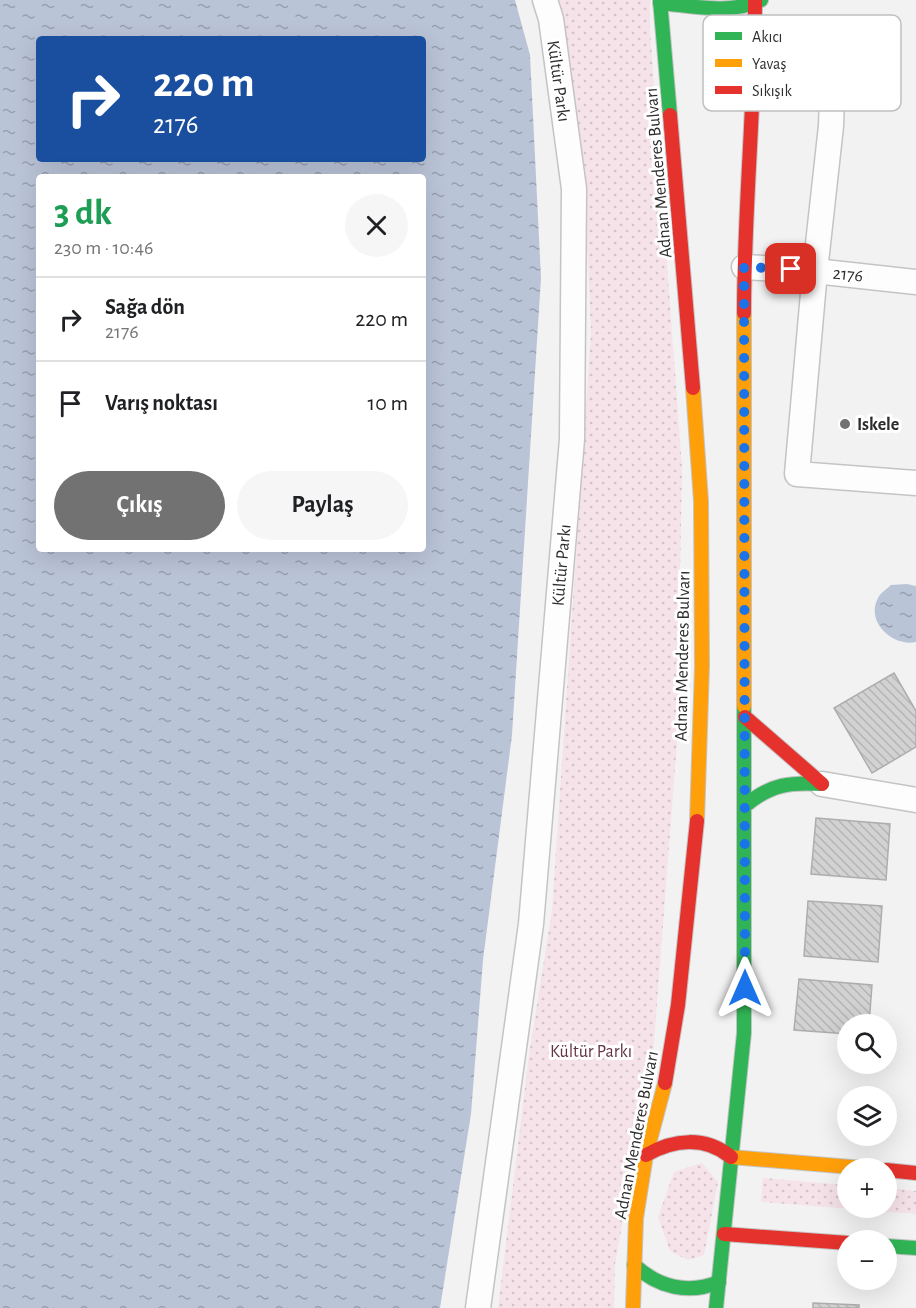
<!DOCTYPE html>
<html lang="tr">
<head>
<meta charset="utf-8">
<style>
  :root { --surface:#fff; --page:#f6f6f6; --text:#202124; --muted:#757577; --line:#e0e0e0; --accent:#727273 }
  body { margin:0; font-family:"Alegreya Sans",sans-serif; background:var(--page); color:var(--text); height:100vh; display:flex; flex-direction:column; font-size:22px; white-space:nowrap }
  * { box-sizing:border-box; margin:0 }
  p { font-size:20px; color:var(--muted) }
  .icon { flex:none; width:33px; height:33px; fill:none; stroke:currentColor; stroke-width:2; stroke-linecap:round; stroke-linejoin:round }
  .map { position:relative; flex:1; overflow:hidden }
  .details { position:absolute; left:36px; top:174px; width:390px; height:378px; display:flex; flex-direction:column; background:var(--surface); border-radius:6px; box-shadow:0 6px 24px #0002 }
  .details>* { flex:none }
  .guide { position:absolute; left:36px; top:36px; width:390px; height:126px; border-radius:6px; box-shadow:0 6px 24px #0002; background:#1a4fa0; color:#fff; overflow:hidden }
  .buttons { position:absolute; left:837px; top:1014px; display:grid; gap:12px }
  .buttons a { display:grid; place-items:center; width:60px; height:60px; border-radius:50%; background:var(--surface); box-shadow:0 6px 24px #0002; font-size:30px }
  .pin { position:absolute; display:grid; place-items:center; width:51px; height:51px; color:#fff; margin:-26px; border-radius:12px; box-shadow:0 3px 9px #0006 }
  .me { position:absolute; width:66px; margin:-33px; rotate:0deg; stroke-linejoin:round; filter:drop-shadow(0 0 4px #0008) }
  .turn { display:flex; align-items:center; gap:21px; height:126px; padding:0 18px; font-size:27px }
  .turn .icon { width:78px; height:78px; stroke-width:2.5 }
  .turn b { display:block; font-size:42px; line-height:51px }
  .round { display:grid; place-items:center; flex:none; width:63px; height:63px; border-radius:32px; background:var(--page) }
  .overview { display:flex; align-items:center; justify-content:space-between; height:102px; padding:0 18px }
  h1 { font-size:36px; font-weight:700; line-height:45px; color:#1e9e55 }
  .action { display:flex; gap:12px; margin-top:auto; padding:12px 18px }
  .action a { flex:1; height:69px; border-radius:36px; background:var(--accent); color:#fff; font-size:24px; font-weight:700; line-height:69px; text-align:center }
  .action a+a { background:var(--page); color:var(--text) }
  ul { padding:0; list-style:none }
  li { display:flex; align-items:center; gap:18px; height:84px; padding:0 18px; border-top:2px solid var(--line) }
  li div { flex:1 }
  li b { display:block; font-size:22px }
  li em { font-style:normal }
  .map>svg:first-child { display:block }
</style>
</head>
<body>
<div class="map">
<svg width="916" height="1308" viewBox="0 0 916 1308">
  <defs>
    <pattern id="green-dots" width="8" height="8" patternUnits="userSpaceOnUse" patternTransform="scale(1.5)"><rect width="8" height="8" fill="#f6e3e9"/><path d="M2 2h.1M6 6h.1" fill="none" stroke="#d3c3c8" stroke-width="1.8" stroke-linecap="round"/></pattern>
    <pattern id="water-ripples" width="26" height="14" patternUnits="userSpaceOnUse" patternTransform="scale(1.5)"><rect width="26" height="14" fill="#bac4d7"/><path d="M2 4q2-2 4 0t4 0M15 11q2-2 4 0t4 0" fill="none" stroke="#98a0af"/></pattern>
    <pattern id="building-back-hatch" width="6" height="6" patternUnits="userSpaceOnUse" patternTransform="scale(1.5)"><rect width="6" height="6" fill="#d3d2d3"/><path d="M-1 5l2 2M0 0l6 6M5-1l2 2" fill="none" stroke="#b5b5b5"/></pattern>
  </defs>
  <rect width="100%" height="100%" fill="#f3f2f3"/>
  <!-- green -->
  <g fill="url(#green-dots)">
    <path d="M555,0H650V30L682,468L677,742L653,1056L615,1264L614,1308H498L529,1055L552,910L591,333L588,258Z"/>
    <path d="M702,1163L718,1182L704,1255L688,1260L670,1251L658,1217L674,1172Z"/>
    <path d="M763,1178L847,1185L848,1208H886L887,1188L916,1191V1214L761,1202Z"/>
  </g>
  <!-- water -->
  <g fill="url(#water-ripples)" fill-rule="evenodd">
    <path d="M0,0H515L530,55L541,278L512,735L483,960L471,1114L440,1308H0ZM39,39H423V159H39ZM39,177H423V549H39Z"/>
    <path d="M907,584L916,586V642C893,647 865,622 878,598C880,593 887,589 891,585Z"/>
  </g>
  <!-- building -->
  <g fill="url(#building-back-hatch)" stroke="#aeadae" stroke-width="1.5">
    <path d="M894,673L916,711V747L872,773L834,708Z"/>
    <path d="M816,818L890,824L886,880L811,874Z"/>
    <path d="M808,901L882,906L878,962L804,956Z"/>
    <path d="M799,979L872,985L869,1024H848V1034L794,1030Z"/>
    <path d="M813,1303L859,1305V1308H813Z"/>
  </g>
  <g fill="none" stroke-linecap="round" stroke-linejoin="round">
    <!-- street casing -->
    <g stroke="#c5c4c5" stroke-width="27">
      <g id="street">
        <path d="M834,42L831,126L815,271L797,474L916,483"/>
        <path d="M744,267L815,271L916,282"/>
        <path d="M822,784L916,800"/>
        <path d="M478,1308L531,924L572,439L574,189L551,19L545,0"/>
      </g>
    </g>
    <!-- fast casing -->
    <g stroke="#c5c4c5" stroke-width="16">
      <g id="fast">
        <path d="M660,0L670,115"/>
        <path d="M660,3C693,6 730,15 761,0"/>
        <path d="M746,805C771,784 791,782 822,784"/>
        <path d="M886,1246L916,1248"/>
        <path d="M634,1265C658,1287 688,1295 719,1282"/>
        <path d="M716,1308L744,1033V706"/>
      </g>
    </g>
    <!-- slow casing -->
    <g stroke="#c5c4c5" stroke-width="16">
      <g id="slow">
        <path d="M744,313V706"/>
        <path d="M693,388L701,501L702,666L697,821"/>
        <path d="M731,1157L863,1168"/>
        <path d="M633,1308L636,1218L646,1155L665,1083"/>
      </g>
    </g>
    <!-- jam casing -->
    <g stroke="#c5c4c5" stroke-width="16">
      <g id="jam">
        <path d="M670,115L693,388"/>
        <path d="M744,313C744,209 755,105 755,0"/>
        <path d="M745,717L822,784"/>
        <path d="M665,1083L678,1005L697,821"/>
        <path d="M646,1155C674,1139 705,1136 731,1157"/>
        <path d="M886,1170L916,1173"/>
        <path d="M724,1234L848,1243"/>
      </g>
    </g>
    <!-- street -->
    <use href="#street" stroke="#fdfdfd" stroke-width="24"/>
    <!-- fast -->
    <use href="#fast" stroke="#30b455" stroke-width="14"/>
    <!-- slow -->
    <use href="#slow" stroke="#ff9f0a" stroke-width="14"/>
    <!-- jam -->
    <use href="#jam" stroke="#e5322d" stroke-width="14"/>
  </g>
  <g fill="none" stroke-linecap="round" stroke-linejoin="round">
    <!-- route -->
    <path stroke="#1a73e8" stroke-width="10" stroke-dasharray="0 18" d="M745,988L744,267L791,269"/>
  </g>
  <!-- markers -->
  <circle fill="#727273" stroke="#fff" stroke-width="2" cx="845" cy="424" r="6"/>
  <g text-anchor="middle" stroke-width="6" stroke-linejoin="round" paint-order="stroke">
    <!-- street labels -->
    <g font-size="18" fill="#2d2d2e" stroke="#fff">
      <text transform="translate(559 81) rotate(82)" y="6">Kültür Parkı</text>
      <text transform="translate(658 173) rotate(-95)" y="6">Adnan Menderes Bulvarı</text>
      <text transform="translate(848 274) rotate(6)" y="6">2176</text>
      <text transform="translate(561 565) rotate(-85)" y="6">Kültür Parkı</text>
      <text transform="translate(682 656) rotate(-89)" y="6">Adnan Menderes Bulvarı</text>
      <text transform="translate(636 1135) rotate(-79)" y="6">Adnan Menderes Bulvarı</text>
    </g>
    <!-- poi labels -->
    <g font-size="18" font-weight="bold" fill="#2d2d2e" stroke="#fff" text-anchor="start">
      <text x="857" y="430">Iskele</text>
    </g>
    <!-- park labels -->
    <g font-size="18" fill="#653546" stroke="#fff">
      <text x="591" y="1057">Kültür Parkı</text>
    </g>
  </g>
  <!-- legend -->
  <rect x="703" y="15" width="198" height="96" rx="9" fill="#fff" stroke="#c0c0c0" stroke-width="1.5"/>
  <rect x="715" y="32" width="27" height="8" fill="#30b455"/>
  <rect x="715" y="59" width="27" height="8" fill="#ff9f0a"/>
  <rect x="715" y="86" width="27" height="8" fill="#e5322d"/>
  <g font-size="16" fill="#2d2d2e">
    <text x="752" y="42">Akıcı</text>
    <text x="752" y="69">Yavaş</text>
    <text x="752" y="96">Sıkışık</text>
  </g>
</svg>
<div class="buttons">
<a><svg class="icon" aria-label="search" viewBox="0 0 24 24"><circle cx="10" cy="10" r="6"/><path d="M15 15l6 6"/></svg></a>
<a><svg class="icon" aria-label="layers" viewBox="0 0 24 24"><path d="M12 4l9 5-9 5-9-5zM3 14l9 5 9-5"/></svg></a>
<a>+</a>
<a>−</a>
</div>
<div class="pin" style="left:791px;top:269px;background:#d93025"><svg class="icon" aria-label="arrive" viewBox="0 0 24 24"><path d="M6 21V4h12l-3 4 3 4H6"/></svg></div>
<svg class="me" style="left:745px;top:988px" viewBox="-20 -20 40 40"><path d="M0-17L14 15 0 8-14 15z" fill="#1a73e8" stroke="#fff" stroke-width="4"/></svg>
<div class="guide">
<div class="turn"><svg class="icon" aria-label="right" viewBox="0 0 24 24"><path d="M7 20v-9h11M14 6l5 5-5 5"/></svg><div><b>220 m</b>2176</div></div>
</div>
<section class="details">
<div class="overview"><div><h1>3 dk</h1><p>230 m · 10:46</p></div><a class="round"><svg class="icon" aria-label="close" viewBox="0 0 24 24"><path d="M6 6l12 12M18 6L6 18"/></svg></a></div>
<ul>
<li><svg class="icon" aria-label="right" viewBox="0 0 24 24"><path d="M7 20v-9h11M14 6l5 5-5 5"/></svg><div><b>Sağa dön</b><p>2176</p></div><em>220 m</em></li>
<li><svg class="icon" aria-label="arrive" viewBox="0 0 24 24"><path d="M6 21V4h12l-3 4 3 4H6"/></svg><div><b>Varış noktası</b></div><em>10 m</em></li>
</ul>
<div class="action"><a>Çıkış</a><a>Paylaş</a></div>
</section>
</div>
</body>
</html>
